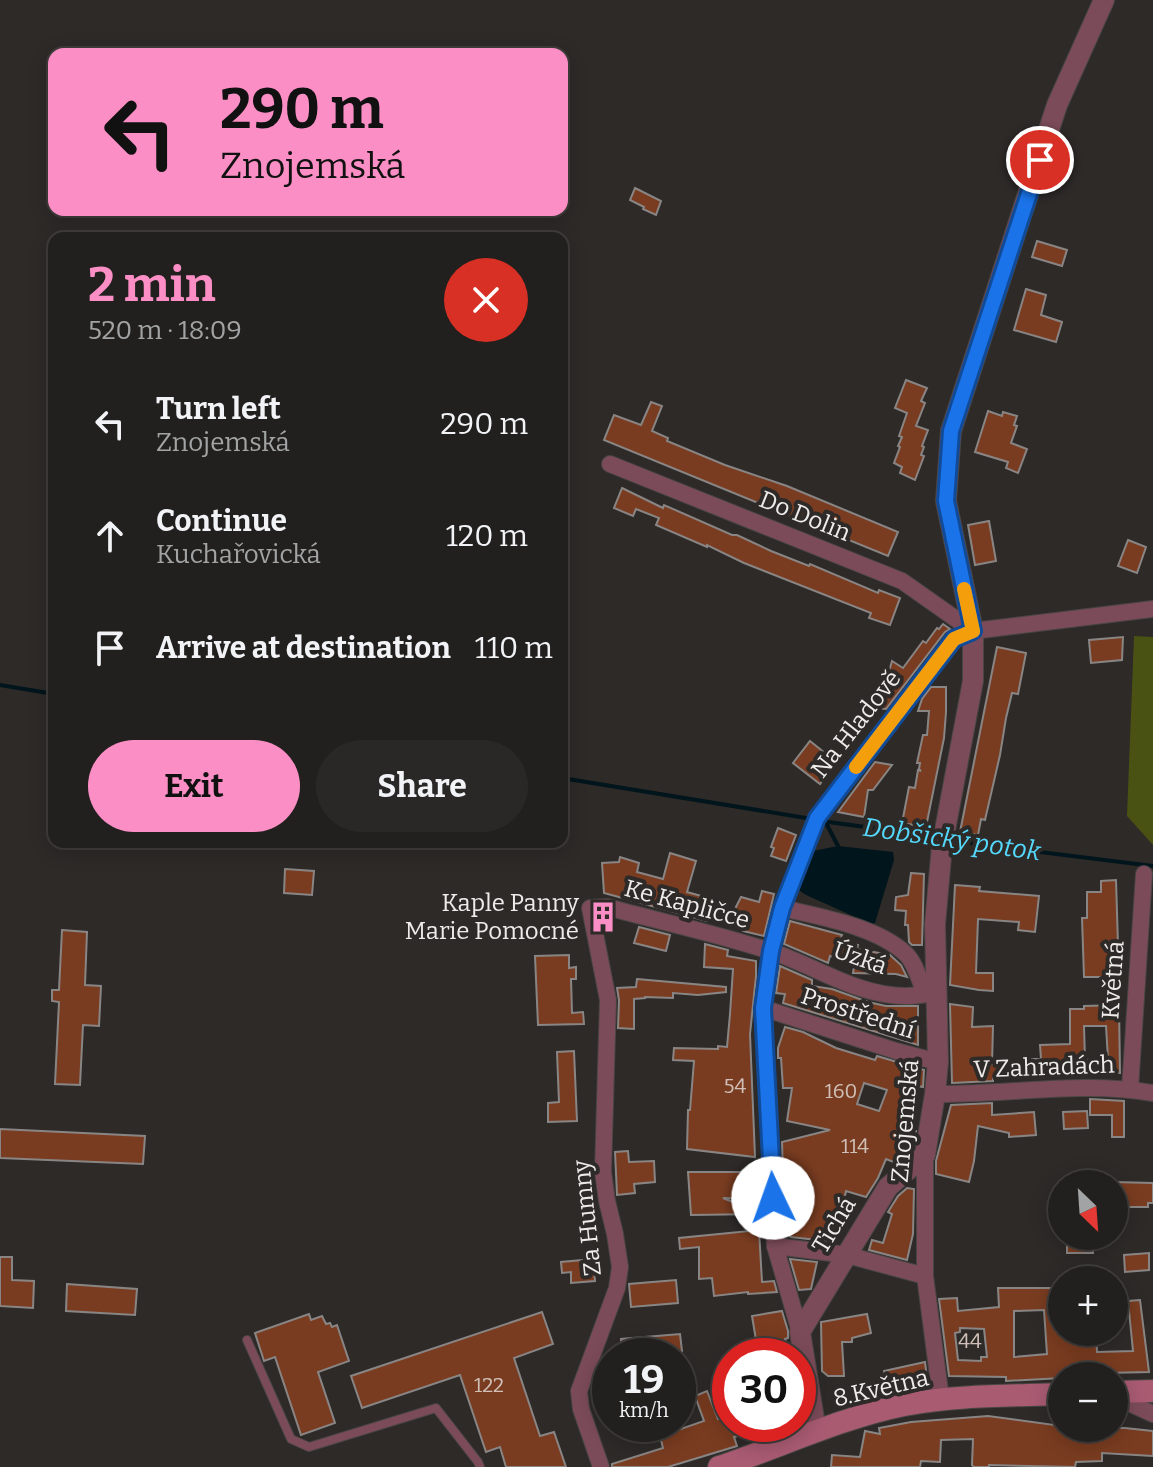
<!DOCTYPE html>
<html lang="en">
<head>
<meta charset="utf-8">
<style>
  :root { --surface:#22201e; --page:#2a2827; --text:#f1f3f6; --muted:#a2a3a4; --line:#3f3e3c; --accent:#fb8fc5 }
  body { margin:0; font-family:Bitter,serif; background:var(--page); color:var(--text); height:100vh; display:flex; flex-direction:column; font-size:30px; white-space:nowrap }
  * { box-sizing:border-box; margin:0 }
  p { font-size:26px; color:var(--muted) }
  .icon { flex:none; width:44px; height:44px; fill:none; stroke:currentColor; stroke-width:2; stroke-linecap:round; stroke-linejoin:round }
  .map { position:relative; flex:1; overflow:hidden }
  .details { position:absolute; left:48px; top:232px; width:520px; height:616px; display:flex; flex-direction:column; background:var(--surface); border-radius:16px; box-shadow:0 4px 20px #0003,0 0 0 2px var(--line) }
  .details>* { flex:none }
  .top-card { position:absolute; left:48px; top:48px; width:520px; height:168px; border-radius:16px; box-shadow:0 4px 20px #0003,0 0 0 2px var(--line); background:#fb8fc5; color:#111; overflow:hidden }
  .needle { width:52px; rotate:155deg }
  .fabs { position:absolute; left:1048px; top:1170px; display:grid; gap:16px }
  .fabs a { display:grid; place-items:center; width:80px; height:80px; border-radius:50%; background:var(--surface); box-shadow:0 4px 20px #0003,0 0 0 2px var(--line); font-size:40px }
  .speed { position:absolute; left:592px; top:1338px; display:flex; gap:16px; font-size:40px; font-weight:700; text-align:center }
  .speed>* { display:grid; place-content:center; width:104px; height:104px; border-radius:50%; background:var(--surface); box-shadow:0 4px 20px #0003,0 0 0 2px var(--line); line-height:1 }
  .speed small { font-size:20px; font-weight:400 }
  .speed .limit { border:12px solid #d22; background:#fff; color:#111 }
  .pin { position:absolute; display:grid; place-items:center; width:68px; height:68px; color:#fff; margin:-34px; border:4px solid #fff; border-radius:50%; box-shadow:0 2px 8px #0007 }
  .me { position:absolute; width:88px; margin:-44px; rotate:357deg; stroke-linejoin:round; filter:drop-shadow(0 0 6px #0008) }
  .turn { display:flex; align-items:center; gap:28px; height:168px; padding:0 40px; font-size:36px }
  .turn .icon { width:104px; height:104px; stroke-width:2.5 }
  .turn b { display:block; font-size:56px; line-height:68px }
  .round { display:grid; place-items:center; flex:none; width:84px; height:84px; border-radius:42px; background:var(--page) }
  .overview { display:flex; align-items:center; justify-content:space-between; height:136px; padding:0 40px }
  h1 { font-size:48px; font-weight:700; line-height:60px; color:var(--accent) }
  .button { display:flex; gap:16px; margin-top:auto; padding:16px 40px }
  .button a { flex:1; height:92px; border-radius:48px; background:var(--accent); color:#111; font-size:32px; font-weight:700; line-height:92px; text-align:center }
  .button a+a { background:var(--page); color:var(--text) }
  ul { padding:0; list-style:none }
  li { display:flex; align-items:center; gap:24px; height:112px; padding:0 40px }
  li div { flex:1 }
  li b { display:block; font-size:30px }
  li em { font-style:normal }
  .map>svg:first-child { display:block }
</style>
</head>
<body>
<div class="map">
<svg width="1153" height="1467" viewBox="0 0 1153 1467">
  <rect width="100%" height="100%" fill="#2d2a28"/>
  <!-- green -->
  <path fill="#495212" d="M1134,636L1153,637V845L1127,816Z"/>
  <!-- water -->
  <path fill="#00151c" d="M838,846L893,852L894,860L875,923L871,924L806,895L797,889L813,851Z"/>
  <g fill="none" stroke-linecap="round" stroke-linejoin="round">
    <!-- stream -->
    <g stroke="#00151c" stroke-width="4">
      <path d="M0,685L54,694"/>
      <path d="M562,778L812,819"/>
      <path d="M821,821L939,837"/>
      <path d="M825,821L838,846"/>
      <path d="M952,839L976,844L1153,866"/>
    </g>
  </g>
  <!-- building -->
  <g fill="#793c20" stroke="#898584" stroke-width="2" fill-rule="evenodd">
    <path d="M635,188L661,201L656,215L643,209L644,207L630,200Z"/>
    <path d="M1037,241L1067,250L1062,266L1032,257Z"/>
    <path d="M1026,289L1046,295L1041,315L1062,322L1056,342L1014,330Z"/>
    <path d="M906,380L927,388L921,401L925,403L916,426L928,430L922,446L924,447L921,455L924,456L915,480L900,473L902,467L894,463L900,447L898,446L902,437L899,436L907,413L895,408Z"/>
    <path d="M651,402L662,406L652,431L668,438L667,441L725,465L787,486L898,532L888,556L604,440L614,415L641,425Z"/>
    <path d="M988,411L1002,416L1003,412L1017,416L1014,425L1017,426L1011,443L1027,449L1018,473L1006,468L1008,462L975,452Z"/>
    <path d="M622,488L663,508L664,505L732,535H737L771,551L809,566L810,564L878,593L879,590L900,598L890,625L869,618L871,613L744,563L707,545V547L656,525L659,518L636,509L633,516L614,508Z"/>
    <path d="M989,521L996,561L975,565L968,525Z"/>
    <path d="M1128,540L1146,547L1137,573L1118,566Z"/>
    <path d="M943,624L950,629L945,632L886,709L874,708L881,699L878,697L890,681L887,678L892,661L903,668L923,641L926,643L937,628L939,629Z"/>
    <path d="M1123,637L1122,660L1091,663L1089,640Z"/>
    <path d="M997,647L1026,653L1018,694L1012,693L1006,718L1000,755L985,820L981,819L978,835L960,832Z"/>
    <path d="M931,687H946V712L944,738L926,827L902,823L909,787L915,788L918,770L921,771L919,769L920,763H917L923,735H927L929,711H918L922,699Z"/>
    <path d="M810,741L836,762L820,784L793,763Z"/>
    <path d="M875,762L892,765L873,790H868L864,817L838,812Z"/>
    <path d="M778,828L796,835L786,861L771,856L774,848L771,847Z"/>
    <path d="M670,853L696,861L687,892L712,899L707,921L604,893L602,863L619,862L620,857L639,863L637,872L663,879Z"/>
    <path d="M285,869L314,871L312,895L284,893Z"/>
    <path d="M911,873L924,874L922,945H912L909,942L908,925H905L906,911L895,910L896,897L908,895Z"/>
    <path d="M1116,880L1119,977H1084L1082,918H1087V892H1101V881Z"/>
    <path d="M955,885L980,887L979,891L1039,896L1035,932L1018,930L1019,922L978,919L976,973H993V991L979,990L950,985Z"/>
    <path d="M762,891L774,894L764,936L743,931L746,917L733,913L741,897L759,902Z"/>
    <path d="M790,921L842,935L840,942L858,945L857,949L890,955L901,965L907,977L896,974L853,973L855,961L830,956L828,963L784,944Z"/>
    <path d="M639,927L670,935L666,951L634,943Z"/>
    <path d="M62,930L87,932L85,985L101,986L99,1026L83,1025L80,1085L55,1084L59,1002L52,1001V990H59Z"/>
    <path d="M705,944L728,950L727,956L756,961V976L750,1034L755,1157L687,1149L688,1110H690L694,1061L673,1060L674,1048L718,1049V1046L727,1047L730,1014L733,969L704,967Z"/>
    <path d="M569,955V968L576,967V979H571L572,1013L583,1012L584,1024L538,1025L535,956Z"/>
    <path d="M780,966L812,980V986L832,989L868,1002L886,1006H918V1045L783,1003L785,994L776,993Z"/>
    <path d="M637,979L726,987V992L698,995L673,993V998L645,997V998L634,999V1029L618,1028L619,1000L617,988L636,987Z"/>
    <path d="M950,1004L973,1007L972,1027L993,1026L992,1064L1028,1062V1059H1041L1040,1045L1070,1044V1009H1084V1006L1119,1005L1120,1073L993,1078V1081L952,1083ZM1084,1026H1106L1108,1059L1085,1060Z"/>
    <path d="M785,1027L803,1032L836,1048L875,1060L877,1056L924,1070L923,1087L912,1085L900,1125L916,1131L913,1148L909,1152L903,1150L896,1163L886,1159L878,1178L866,1197L846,1191L841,1216L846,1217L834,1242L791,1237L785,1233V1223L795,1227L803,1200L784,1199L782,1142L830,1130L787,1121L792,1088H783L781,1058H778V1048ZM864,1083L887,1090L879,1111L857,1104Z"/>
    <path d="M574,1051L577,1121L548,1122V1103L559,1102L557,1052Z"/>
    <path d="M1090,1099L1124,1101V1137H1112V1115H1090Z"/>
    <path d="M992,1103V1115L1034,1112L1036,1135L1009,1137V1133L978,1126L974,1161L969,1182L936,1174V1161L951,1105Z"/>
    <path d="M1087,1111L1088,1128L1064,1129L1063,1112Z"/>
    <path d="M0,1129L145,1136L143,1164L0,1158Z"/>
    <path d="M628,1151L629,1162L654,1161L655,1182L634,1184L635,1193L617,1195L615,1152Z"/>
    <path d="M688,1172H755L756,1199L723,1198L762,1214L691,1215Z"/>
    <path d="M1114,1182L1153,1183V1203H1148V1207H1126V1198L1114,1200Z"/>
    <path d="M907,1188L914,1189L913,1234L907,1260L869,1250L872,1240L883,1243L892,1214L888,1212L898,1196Z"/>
    <path d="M759,1230L762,1282L774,1281L777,1292L748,1294V1292L714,1296L712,1278L699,1279V1247L680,1249L679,1238Z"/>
    <path d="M1092,1237L1093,1253H1067V1238Z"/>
    <path d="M1149,1253V1270L1125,1272L1124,1255Z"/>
    <path d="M0,1257H12V1280L34,1281L33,1308L0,1306Z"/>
    <path d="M593,1259L595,1281L571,1283V1272L562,1273L561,1262Z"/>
    <path d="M790,1259L817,1262L811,1289L799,1290Z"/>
    <path d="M676,1280L678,1303L631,1307L629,1284Z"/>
    <path d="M67,1284L137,1289L135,1315L66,1311Z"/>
    <path d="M998,1288H1062L1061,1332H1096L1097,1352L1133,1351L1128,1301L1140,1300L1149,1372L1062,1374V1378L1006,1381V1377L949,1376L939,1299L957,1298L958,1311L999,1307ZM1044,1310L1047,1354L1014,1357V1311ZM960,1328L984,1329L987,1357H981V1361L958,1360L955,1333L960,1332Z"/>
    <path d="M782,1311L788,1331V1338L785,1339L787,1347L758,1352L752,1316Z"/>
    <path d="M542,1312L553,1344L514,1358L540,1436L554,1432L566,1467H506L500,1447L486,1452L460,1375L362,1408L351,1376Z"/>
    <path d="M309,1314L311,1320L322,1316L326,1324L330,1323L332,1327L337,1325L349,1361L318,1372L335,1423L301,1435L275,1357L264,1361L255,1333Z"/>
    <path d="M867,1314L871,1333L852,1338V1342H842L844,1376H828L822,1371L821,1322Z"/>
    <path d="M680,1334L682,1351L622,1356L621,1339Z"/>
    <path d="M925,1362L927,1378L888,1384L884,1371Z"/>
    <path d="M707,1391L718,1419L726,1416L730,1424H768V1428L734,1437L737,1446L668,1467H612V1464L663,1448L659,1432L675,1431L704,1421L695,1396Z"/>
    <path d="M988,1416L1062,1426V1428H1125L1153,1431V1456L1102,1453V1461L1076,1462L1075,1467L989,1465V1467H974L972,1465L973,1439L941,1440L940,1462L921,1461L920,1467H831L832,1455L860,1457L865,1431L880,1434L879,1428L911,1422Z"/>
  </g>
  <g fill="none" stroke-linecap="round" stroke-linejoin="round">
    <!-- service casing -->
    <g stroke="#484543" stroke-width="10">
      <path id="service" d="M247,1340L291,1439L309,1447L436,1408L478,1462L480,1467"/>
    </g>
    <!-- minor casing -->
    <g stroke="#484543" stroke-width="18">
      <g id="minor">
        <path d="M610,464L902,581L973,631"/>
        <path d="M782,908C820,917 876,926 906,954C916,964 920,982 925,994"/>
        <path d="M763,1008L896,1051L938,1062"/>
        <path d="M1130,1089L1144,874"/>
        <path d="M935,1094C1008,1095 1081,1081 1153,1093"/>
        <path d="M925,1155V1276L941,1399"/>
        <path d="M775,1246L847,1255L925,1276"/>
        <path d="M800,1332L775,1246L763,1008L771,951L782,908L817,818L954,639L973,631L1153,609"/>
        <path d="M1114,1396L1153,1414"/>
        <path d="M601,1467L581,1409L579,1391L617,1288L620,1267L615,1234L607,1201L603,1172L608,1000L590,908L607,907C662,922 719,934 773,952C817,967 858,996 906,996C916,996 926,994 936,993"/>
      </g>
    </g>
    <!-- tertiary casing -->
    <g stroke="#484543" stroke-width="22">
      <path id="tertiary" d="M816,1431L800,1332L888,1187L925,1155L935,1094L938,1062L935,924L942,846L973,681V631L946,501L951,431L1057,105L1104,0"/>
    </g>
    <!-- secondary casing -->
    <g stroke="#484543" stroke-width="24">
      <g id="secondary">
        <path d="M1114,1392L1153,1391"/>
        <path d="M719,1467C780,1447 840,1418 904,1405C955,1395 1010,1396 1062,1394"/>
      </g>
    </g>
    <!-- service -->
    <use href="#service" stroke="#7c4b59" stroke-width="8"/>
    <!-- minor -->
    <use href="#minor" stroke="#7c4b59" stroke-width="16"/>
    <!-- tertiary -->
    <use href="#tertiary" stroke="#7c4b59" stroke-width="20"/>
    <!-- secondary -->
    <use href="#secondary" stroke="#a95b72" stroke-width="22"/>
  </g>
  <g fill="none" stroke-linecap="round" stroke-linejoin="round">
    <!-- route casing -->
    <g stroke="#114b97" stroke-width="20">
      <path id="route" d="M773,1198L763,1008L771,951L782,908L817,818L954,639L973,631L946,501L951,431L1040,160"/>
    </g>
    <!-- route -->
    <use href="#route" stroke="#1a73e8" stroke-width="14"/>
    <!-- slow -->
    <path stroke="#f59e0b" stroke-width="14" d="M856,767L954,639L973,631L964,589"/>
  </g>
  <!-- icons -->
  <defs>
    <g id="building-bare" transform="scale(2.4)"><path d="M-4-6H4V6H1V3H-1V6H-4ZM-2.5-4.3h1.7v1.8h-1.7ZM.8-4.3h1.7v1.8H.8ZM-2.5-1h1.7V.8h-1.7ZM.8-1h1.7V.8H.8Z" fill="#fb8fc5" stroke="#2d2a28" stroke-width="2.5" paint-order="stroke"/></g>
  </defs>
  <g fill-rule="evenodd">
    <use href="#building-bare" x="603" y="917"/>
  </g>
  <g text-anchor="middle" stroke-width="8" stroke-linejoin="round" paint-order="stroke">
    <!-- number labels -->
    <g font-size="20" fill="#d1c0b8">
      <text x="735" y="1093">54</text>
      <text x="841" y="1098">160</text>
      <text x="855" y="1153">114</text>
      <text x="970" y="1348">44</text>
      <text x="489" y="1392">122</text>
    </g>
    <!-- street labels -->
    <g font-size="24" fill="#eeeceb" stroke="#2d2a28">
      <text transform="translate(805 516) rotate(22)" y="8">Do Dolin</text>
      <text transform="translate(856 724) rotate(-52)" y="8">Na Hladově</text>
      <text transform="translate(687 904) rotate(15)" y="8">Ke Kapličce</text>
      <text transform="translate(860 958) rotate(19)" y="8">Úzká</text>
      <text transform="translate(1113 980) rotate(-86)" y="8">Květná</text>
      <text transform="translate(858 1013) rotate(18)" y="8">Prostřední</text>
      <text transform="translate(1044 1067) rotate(-2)" y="8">V Zahradách</text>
      <text transform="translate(905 1121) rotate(-85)" y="8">Znojemská</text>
      <text transform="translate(587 1218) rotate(-96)" y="8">Za Humny</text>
      <text transform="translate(834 1225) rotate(-59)" y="8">Tichá</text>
      <text transform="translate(881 1388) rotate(-13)" y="8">8.Května</text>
    </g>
    <!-- poi labels -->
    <g font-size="24" fill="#eeeceb" stroke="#2d2a28" text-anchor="end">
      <text x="579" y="911">Kaple Panny<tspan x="579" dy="28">Marie Pomocné</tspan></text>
    </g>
    <!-- water labels -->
    <g font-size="26" font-style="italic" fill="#54d9fd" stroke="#2d2a28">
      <text transform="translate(952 839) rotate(8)" y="9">Dobšický potok</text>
    </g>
  </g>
</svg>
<div class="fabs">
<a><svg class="needle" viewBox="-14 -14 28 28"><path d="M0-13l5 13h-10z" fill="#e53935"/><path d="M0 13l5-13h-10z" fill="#a2a3a4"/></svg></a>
<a>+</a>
<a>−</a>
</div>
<div class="speed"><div>19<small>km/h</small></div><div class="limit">30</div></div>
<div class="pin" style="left:1040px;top:160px;background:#d93025"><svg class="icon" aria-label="arrive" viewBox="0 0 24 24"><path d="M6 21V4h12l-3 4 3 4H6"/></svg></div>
<svg class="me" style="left:773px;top:1198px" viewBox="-20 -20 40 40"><circle r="19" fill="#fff"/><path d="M0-13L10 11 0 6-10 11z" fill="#1a73e8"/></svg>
<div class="top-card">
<div class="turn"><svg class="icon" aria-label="left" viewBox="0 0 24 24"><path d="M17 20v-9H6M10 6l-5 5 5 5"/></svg><div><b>290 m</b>Znojemská</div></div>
</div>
<section class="details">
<div class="overview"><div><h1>2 min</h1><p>520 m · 18:09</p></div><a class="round" style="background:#d93025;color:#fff"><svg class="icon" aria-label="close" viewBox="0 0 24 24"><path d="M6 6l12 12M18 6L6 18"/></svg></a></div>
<ul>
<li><svg class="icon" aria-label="left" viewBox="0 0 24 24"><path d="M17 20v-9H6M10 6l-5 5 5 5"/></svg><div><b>Turn left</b><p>Znojemská</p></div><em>290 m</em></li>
<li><svg class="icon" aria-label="ahead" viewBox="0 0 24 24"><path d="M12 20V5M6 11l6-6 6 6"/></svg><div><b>Continue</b><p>Kuchařovická</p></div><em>120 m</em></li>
<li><svg class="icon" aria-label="arrive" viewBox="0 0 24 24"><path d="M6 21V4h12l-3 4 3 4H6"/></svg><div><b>Arrive at destination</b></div><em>110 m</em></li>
</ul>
<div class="button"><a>Exit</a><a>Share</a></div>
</section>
</div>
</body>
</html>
